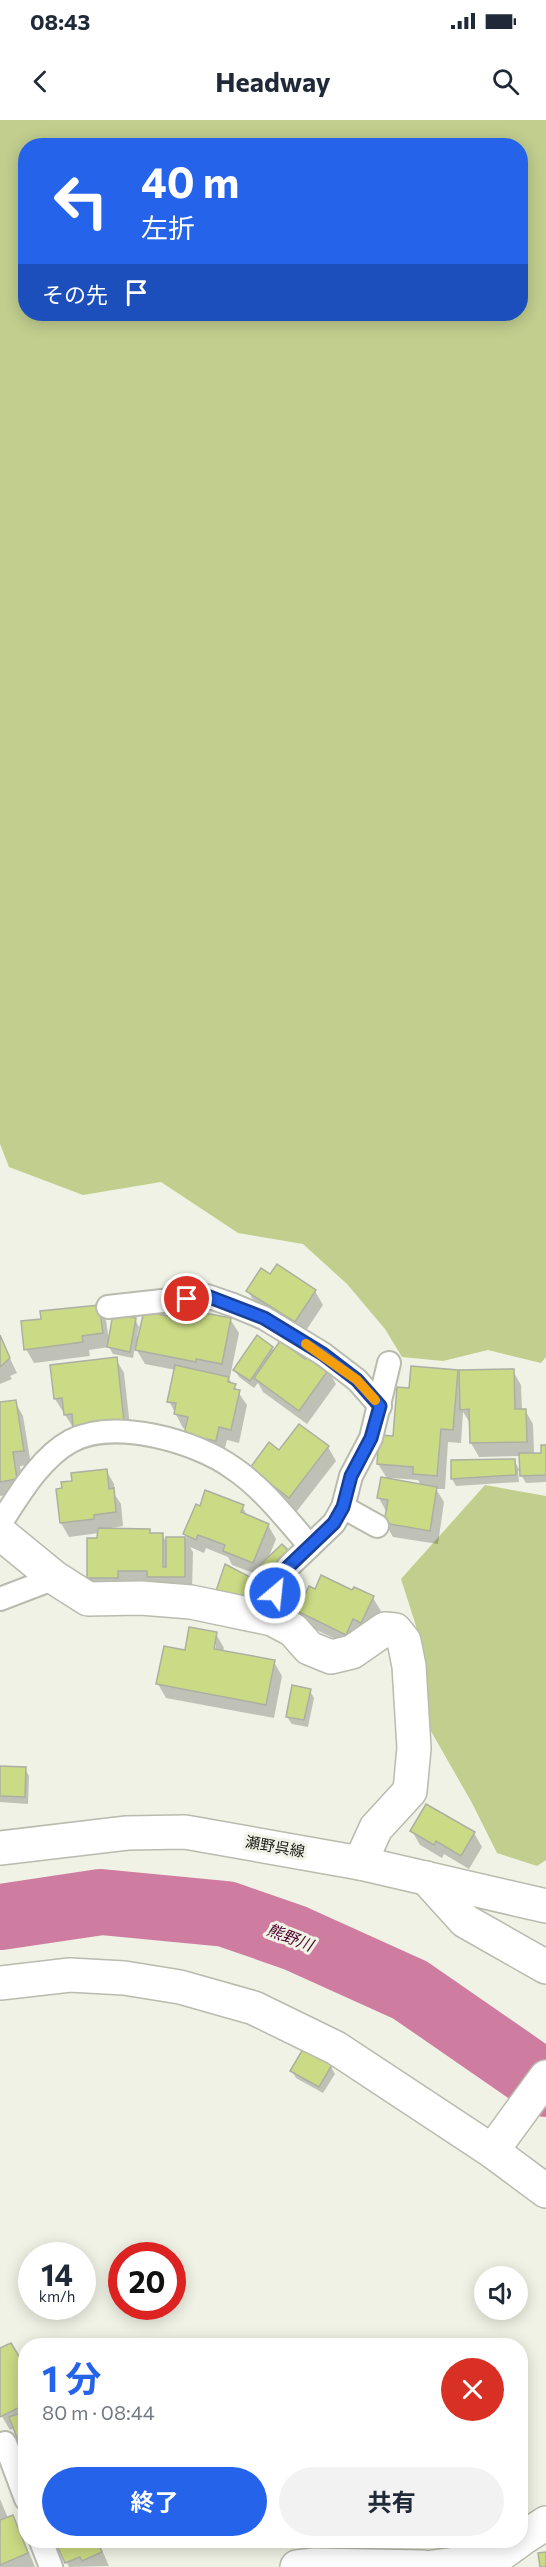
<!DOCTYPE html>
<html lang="ja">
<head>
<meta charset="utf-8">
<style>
  :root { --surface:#fff; --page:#f2f2f3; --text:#1f2937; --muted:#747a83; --accent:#2563eb }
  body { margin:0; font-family:Commissioner,"Noto Sans JP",sans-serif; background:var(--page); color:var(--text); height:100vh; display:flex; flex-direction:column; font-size:22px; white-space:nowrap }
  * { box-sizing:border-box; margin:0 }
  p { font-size:20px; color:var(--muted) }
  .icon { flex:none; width:33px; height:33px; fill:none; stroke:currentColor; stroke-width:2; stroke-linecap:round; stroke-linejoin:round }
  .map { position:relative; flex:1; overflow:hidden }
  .panel { position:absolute; left:18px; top:2218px; width:510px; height:210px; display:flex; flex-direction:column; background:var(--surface); border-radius:24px; box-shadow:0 3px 15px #0003 }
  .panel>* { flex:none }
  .guide { position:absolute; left:18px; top:18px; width:510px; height:183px; border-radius:24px; box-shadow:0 3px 15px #0003; background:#2563eb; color:#fff; overflow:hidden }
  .tools { position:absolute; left:474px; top:2146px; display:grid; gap:12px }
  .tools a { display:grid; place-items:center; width:54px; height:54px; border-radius:50%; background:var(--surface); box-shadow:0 3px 15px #0003; font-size:30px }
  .speed { position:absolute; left:18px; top:2122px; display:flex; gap:12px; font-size:30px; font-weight:700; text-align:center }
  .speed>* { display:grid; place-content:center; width:78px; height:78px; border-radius:50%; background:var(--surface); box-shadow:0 3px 15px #0003; line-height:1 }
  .speed small { font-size:15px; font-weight:400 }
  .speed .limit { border:9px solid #d22; background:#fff; color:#111 }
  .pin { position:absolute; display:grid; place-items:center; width:51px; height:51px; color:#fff; margin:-26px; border:3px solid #fff; border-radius:50%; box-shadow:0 2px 6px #0007 }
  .me { position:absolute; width:66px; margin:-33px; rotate:28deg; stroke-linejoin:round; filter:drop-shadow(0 0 4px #0008) }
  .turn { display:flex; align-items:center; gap:21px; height:126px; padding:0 24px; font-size:27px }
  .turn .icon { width:78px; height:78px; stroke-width:2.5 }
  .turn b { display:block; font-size:42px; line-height:51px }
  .then { display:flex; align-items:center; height:57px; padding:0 24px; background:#0003; gap:12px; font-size:22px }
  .round { display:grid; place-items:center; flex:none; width:63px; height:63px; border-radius:32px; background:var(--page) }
  .headline { display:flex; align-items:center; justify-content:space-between; height:102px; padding:0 24px }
  h1 { font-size:36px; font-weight:700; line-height:45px; color:var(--accent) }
  .cta { display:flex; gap:12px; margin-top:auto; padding:12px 24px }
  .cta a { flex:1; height:69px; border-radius:36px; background:var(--accent); color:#fff; font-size:24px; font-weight:700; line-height:69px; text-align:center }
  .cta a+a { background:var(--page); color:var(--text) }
  .status { display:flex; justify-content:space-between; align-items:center; height:42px; padding:0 30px; background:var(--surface); direction:ltr }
  .status svg { height:16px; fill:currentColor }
  header { display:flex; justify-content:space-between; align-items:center; height:78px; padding:0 24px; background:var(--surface); font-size:27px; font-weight:700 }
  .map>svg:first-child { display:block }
</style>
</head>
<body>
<div class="status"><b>08:43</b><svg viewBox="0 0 49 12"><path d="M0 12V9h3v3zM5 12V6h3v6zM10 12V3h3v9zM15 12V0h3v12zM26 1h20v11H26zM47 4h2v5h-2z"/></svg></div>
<header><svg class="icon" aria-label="back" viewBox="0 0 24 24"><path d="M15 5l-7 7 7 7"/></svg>Headway<svg class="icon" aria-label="search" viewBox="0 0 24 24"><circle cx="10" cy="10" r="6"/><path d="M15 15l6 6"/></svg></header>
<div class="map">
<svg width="546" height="2447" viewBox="0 0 546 2447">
  <rect width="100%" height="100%" fill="#eff2e4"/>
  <!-- green -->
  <g fill="#c1ce8e" fill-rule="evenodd">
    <path d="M0,0H546V1237L541,1243L488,1230L443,1241L402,1237L385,1209L347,1164L303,1124L238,1113L161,1062L83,1075L9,1047L0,1024ZM26,26H520V194H26Z"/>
    <path d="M485,1365L546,1376V1740L537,1746L497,1733L472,1683L420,1592L416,1506L401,1459Z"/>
  </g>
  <!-- shadow -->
  <g fill="#0003" fill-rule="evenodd">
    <path d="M270,1156L315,1171L323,1185L303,1215L256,1185L248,1171Z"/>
    <path d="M98,1186L106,1200L109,1221L135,1199L139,1207L137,1216H140L174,1199H230L239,1213L230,1257L227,1256L247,1285L239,1323L227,1320L223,1335L194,1328L187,1309L183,1308L169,1281L176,1250L145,1244L135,1227L133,1238L113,1234L109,1227L89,1230L90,1236L34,1243L26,1229L43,1200Z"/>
    <path d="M0,1218L17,1253L10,1256L12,1259L0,1264Z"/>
    <path d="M272,1228L274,1232L328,1250L336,1264L307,1304L263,1272L258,1263L254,1268L239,1257L235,1250Z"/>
    <path d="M116,1239L124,1253L131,1315L74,1309L55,1279Z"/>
    <path d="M458,1251L461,1257L513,1251L521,1265L522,1291L525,1290L533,1304L534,1334H543L546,1326V1362L526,1363L518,1350L519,1362L456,1366L452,1359L514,1340L521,1353V1336L479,1337L471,1323L470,1303L463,1292L461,1323L448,1322L445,1369H436L444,1382L438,1424L393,1417L385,1403L387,1393L379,1378L388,1360L378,1344L394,1317L411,1270ZM391,1358L418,1360L421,1366L391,1360Z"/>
    <path d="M15,1282L23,1296L31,1345L20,1346L24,1373L0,1376V1284Z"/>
    <path d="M328,1327L336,1341L297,1391L260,1362L279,1332Z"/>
    <path d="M106,1350L114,1364L115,1375L121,1384L123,1406L111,1408V1410H149L152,1415H162L168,1424V1418H187L184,1414L200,1388L242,1386L248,1397L268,1405L276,1419L268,1439L280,1460L264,1448L261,1456L232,1445L228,1437L206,1428L204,1433L190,1427L193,1432L192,1471L97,1472L89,1458L99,1413L69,1417L61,1403L64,1370L73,1362Z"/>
    <path d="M315,1471L353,1472L373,1478L381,1491L369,1516L354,1528L306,1505L298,1491Z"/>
    <path d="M216,1514L224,1528L223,1532L274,1542L282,1556L274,1598L166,1578L158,1564L186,1532ZM213,1524H216L214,1536Z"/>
    <path d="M310,1571L314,1578L308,1607L292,1604L287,1597Z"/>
    <path d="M0,1647L25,1649L29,1656L28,1684L0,1682Z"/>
    <path d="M412,1711L474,1713L482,1727L469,1749L444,1734L442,1738L420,1725Z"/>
    <path d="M331,1947L335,1954L323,1973L296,1958L292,1951Z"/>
    <path d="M0,2230L26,2250V2335L15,2308L10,2310L0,2293Z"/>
    <path d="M0,2379L8,2398L12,2397L20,2411L35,2447H0Z"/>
    <path d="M57,2421H98L109,2446L69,2447Z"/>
  </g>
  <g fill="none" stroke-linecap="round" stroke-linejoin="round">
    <!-- river -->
    <path stroke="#cf7ca1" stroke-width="66" d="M0,1797L101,1782L226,1794L295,1818L410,1870L546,1964"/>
  </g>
  <!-- building -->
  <g fill="#cbda84" stroke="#acafa2" stroke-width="1.5">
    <path d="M277,1144L316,1170L295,1202L246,1171L261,1148L270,1154Z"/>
    <path d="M99,1185L103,1213L82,1216L83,1222L24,1230L21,1201L41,1199L40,1191Z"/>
    <path d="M175,1187L231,1198L222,1244L196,1239V1242L135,1230L144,1191L173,1197Z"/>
    <path d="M113,1194L136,1198L130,1232L107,1227Z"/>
    <path d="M0,1215L10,1238L0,1247Z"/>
    <path d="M257,1215L273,1227L250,1261L233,1250Z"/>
    <path d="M280,1221L305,1239L308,1234L329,1249L299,1291L254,1258Z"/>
    <path d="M117,1237L124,1301L73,1307L72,1294L64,1295L62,1278L54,1279L50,1245Z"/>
    <path d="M175,1245L229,1257L228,1262L236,1264L234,1269L240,1270L231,1310L219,1307L216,1321L184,1314L188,1297L174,1294L176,1283L167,1282Z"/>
    <path d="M411,1246L458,1250L453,1310L441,1309L437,1356L413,1354V1347L377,1344L379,1315L393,1316L397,1267L409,1268Z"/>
    <path d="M514,1249L515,1289H526L527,1322L470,1323L469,1289L460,1290L459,1250Z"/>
    <path d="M16,1280L24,1331L13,1332L17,1359L0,1362V1282Z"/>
    <path d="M299,1304L329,1326L289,1378L250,1348L269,1322L279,1330Z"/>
    <path d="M541,1325H546V1355L520,1356L519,1333H541Z"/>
    <path d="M515,1339L516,1355L451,1359V1340Z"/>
    <path d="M107,1349L109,1369L114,1368L116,1392L94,1395V1399L60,1403L56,1369L62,1368L61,1362L72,1361L71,1353Z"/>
    <path d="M381,1357L437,1367L430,1411L384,1403L388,1380L377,1378Z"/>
    <path d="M205,1370L244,1385L241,1392L269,1404L253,1443L223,1431L225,1425L198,1415L196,1420L183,1414L196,1384L200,1386Z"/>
    <path d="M98,1408L150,1409V1413H163V1447H166V1417H185V1457H147V1451H118V1458H87V1418H97Z"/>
    <path d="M282,1424L289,1431L276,1454L260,1445Z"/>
    <path d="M225,1444L265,1465L262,1487L215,1474Z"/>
    <path d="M321,1455L352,1470L354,1467L374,1476L361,1503L353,1499L346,1515L297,1491L309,1466L315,1469Z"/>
    <path d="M189,1507L217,1512L214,1529L275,1540L266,1585L156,1564L164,1526L185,1530Z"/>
    <path d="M292,1565L311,1569L304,1600L286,1597Z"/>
    <path d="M0,1646L26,1647L25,1677L0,1676Z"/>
    <path d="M426,1684L475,1712L461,1736L436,1721L434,1725L410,1711Z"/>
    <path d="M303,1929L332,1945L319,1967L290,1951Z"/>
    <path d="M11,2223L26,2248V2284L0,2297V2228Z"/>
    <path d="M26,2291V2336H24L9,2297Z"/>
    <path d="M13,2395L28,2433L0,2445V2400Z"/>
    <path d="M55,2421H97L102,2432L82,2441L80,2437L65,2443Z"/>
    <path d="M546,2432V2447H540L538,2433Z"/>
  </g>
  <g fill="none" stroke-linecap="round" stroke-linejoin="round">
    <!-- service casing -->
    <g stroke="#b8bbae" stroke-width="26">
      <g id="service">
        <path d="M108,1187L207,1176L233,1185L264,1198L323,1234L357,1260L380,1286"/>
        <path d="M343,1387L377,1406"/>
        <path d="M0,1404C19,1375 40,1338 71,1321C114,1298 196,1321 233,1348C263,1368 287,1400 310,1426"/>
        <path d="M0,1479L55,1458"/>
        <path d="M272,1499L275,1473L288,1447L334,1403L343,1387L351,1356L371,1318L389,1243"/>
        <path d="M5,2323L26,2379"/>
        <path d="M41,2421L51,2447"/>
      </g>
    </g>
    <!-- minor casing -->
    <g stroke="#b8bbae" stroke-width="36">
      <g id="minor">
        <path d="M0,1413L55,1458L88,1479L141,1478L191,1482L272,1499L293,1510L309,1528L331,1537L352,1532L385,1509L395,1510L404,1521L409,1546L414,1628L410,1671L376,1708L360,1743"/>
        <path d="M426,1758L465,1801L546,1847"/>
        <path d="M0,1863L70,1855L124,1858L180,1867L254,1888L336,1928L492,2031L546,2071"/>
        <path d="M492,2031L546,1957"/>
        <path d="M520,2420L546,2403"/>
        <path d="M297,2447L315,2445L423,2447"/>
        <path d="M433,2447L494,2439L519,2421"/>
      </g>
    </g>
    <!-- secondary casing -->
    <g stroke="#b8bbae" stroke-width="36">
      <path id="secondary" d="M0,1728L127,1713L185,1712L360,1743L546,1786"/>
    </g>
    <!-- service -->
    <use href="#service" stroke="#fff" stroke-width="22"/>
    <!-- minor -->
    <use href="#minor" stroke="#fff" stroke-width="33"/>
    <!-- secondary -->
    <use href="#secondary" stroke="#fff" stroke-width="33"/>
  </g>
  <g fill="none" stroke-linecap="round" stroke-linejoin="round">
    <!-- route casing -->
    <g stroke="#184099" stroke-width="15">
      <path id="route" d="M187,1179L207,1176L264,1198L323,1234L357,1260L380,1286L371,1318L351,1356L343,1387L334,1403L288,1447L275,1473"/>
    </g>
    <!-- route -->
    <use href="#route" stroke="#2563eb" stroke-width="10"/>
    <!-- slow -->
    <path stroke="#f59e0b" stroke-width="10" d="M306,1224L357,1260L375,1280"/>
  </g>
  <g text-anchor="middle" stroke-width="6" stroke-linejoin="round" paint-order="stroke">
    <!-- street labels -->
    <g font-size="15" fill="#21221d" stroke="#eff2e4">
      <text transform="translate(275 1727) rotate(10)" y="5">瀬野呉線</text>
    </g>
    <!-- water labels -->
    <g font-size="16" font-style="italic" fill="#4f022f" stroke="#eff2e4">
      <text transform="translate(290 1817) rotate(21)" y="6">熊野川</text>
    </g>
  </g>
</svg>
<div class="tools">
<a><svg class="icon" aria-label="sound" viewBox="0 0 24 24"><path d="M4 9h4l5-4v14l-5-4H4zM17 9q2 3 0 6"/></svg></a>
</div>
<div class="speed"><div>14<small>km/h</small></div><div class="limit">20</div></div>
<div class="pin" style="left:187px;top:1179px;background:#d93025"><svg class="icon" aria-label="arrive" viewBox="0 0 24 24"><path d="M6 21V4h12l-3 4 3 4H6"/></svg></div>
<svg class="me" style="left:275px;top:1473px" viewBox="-20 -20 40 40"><circle r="17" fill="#2563eb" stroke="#fff" stroke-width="3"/><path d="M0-11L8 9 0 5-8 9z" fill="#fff"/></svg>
<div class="guide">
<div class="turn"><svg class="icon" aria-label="left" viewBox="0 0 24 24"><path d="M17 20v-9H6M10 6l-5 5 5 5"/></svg><div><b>40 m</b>左折</div></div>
<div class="then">その先<svg class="icon" aria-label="arrive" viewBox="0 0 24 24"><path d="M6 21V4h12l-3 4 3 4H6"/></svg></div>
</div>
<section class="panel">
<div class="headline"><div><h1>1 分</h1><p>80 m · 08:44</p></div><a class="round" style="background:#d93025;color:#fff"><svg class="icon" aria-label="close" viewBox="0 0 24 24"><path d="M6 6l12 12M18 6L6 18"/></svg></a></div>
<div class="cta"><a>終了</a><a>共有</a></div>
</section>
</div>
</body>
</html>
